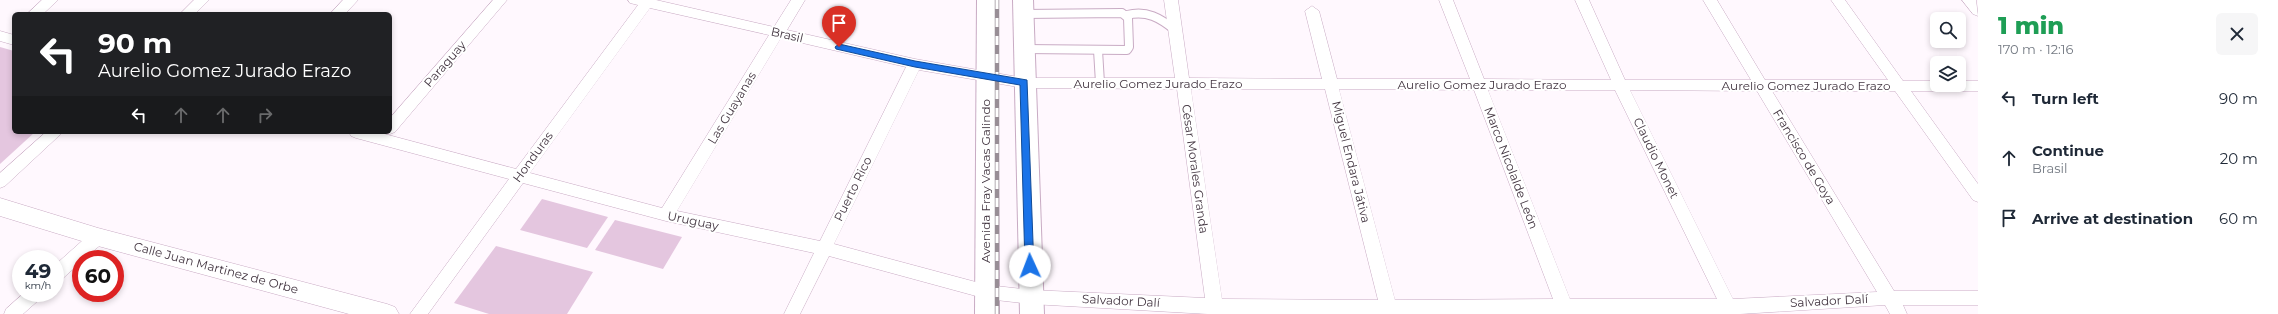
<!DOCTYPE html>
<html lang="en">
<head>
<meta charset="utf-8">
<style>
  :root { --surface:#fff; --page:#f6f6f7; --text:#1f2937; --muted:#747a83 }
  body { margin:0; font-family:Montserrat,sans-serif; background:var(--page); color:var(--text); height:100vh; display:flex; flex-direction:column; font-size:15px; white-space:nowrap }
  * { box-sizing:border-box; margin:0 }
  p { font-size:13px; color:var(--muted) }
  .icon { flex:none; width:22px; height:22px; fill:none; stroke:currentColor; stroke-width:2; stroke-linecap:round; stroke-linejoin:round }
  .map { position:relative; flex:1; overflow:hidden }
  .panel { display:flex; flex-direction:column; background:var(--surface); width:300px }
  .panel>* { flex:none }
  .top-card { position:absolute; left:12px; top:12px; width:380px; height:122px; border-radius:6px; box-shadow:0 2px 6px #0003; background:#202124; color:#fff; overflow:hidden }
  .fabs { position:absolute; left:1930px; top:12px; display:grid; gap:8px }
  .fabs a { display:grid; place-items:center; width:36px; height:36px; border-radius:6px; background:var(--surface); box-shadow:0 2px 6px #0003; font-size:20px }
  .speed { position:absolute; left:12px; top:250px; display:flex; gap:8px; font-size:20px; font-weight:700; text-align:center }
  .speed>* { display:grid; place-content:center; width:52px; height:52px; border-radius:50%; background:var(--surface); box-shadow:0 2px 6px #0003; line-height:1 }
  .speed small { font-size:10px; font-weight:400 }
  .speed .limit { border:6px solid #d22; background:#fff; color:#111 }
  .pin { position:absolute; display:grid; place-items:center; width:34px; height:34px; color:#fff; margin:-41px -17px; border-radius:50% 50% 50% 0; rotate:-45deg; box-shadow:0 0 4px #0007 }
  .pin .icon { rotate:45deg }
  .me { position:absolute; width:44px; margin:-22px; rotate:358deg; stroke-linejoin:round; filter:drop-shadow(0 0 3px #0008) }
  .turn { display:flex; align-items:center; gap:14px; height:84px; padding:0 20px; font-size:18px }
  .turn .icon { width:52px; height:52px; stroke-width:2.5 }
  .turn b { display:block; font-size:28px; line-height:34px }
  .lanes { display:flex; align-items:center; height:38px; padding:0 20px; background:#0003; justify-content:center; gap:20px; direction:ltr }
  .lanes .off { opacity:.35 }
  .round { display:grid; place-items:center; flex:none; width:42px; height:42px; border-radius:6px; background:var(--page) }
  .summary { display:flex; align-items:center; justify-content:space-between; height:68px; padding:0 20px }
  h1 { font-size:24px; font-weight:800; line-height:30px; color:#1e9e55 }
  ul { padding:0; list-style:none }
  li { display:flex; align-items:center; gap:12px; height:60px; padding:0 20px }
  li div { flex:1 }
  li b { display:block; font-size:15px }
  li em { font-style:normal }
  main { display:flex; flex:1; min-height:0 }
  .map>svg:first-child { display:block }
</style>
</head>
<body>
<main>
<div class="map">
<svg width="1978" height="314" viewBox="0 0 1978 314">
  <rect width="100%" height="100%" fill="#fff8fe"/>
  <!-- green -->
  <g fill="#e4c6df">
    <path d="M0,47L14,51V132H35L0,164Z"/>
    <path d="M542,199L608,217L587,248L520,230Z"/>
    <path d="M615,220L682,237L663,269L595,250Z"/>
    <path d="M496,246L593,272L567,314H489L454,303Z"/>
  </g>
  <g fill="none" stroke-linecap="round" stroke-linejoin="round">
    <!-- lane casing -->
    <g stroke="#c9abc4" stroke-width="10">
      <g id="lane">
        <path d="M1023,14L1122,13L1128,18L1129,47L1127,50L1024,49"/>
        <path d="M1127,15C1147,10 1160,18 1175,30"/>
        <path d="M1098,50L1100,83"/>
      </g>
    </g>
    <!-- street casing -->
    <g stroke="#c9abc4" stroke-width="1">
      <g id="street">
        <path d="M42,0H58L43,14H27Z"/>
        <path d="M194,0H209L195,14H180Z"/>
        <path d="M343,0H358L345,14H330Z"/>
        <path d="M493,0H507L395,132L390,134L385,132H390V118Z"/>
        <path d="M628,0H656L774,27L791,0H805L787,30L915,59L1024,78H1175L1164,0H1178L1189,78L1322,79L1305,11L1312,6L1319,11L1337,79H1470L1439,0H1453L1484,79L1611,80L1575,0H1589L1625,80H1751L1703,0H1717L1765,80H1888L1831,0H1845L1903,81H1937V85H1959V81H1978V91H1911L1978,184V202L1973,200L1895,91H1772L1894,291H1978V305H1903L1907,314H1890L1885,305L1740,314H1208L1031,304L987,299L829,256L800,314H784L814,253L666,221L523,183L428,314H410L509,179L356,138L351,136L349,132H377L516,169L638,5L630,3ZM650,8L769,35L662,208L530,173ZM781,38L906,67L820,241L677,211ZM919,70L1024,88L1177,89L1205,298L1031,290L987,285L834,244ZM1191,89H1325L1378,300L1222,299ZM1339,89L1474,90L1553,299L1395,300ZM1488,90H1615L1717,299H1570ZM1630,90L1757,91L1877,292L1733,299Z"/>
        <path d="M1962,0H1976L1978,16L1973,14Z"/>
        <path d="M0,31L14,35V45L0,41Z"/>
        <path d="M46,132H63L5,186L0,188V173Z"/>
        <path d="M98,230L104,232L106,237L104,242L84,259H81V262L61,280L55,282V265L92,232Z"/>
        <path d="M24,293H43L41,298L23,314H4L6,309Z"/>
      </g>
    </g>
    <!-- secondary casing -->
    <g stroke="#c9abc4" stroke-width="1">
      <path id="secondary" d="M0,198L98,228L387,304L395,307L399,314H349L98,246L0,216Z"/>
    </g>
    <!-- primary casing -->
    <g stroke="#c9abc4" stroke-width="2">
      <g id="primary">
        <path d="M977,0H997L999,314H975Z"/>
        <path d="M1013,0H1033L1044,314H1020Z"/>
      </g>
    </g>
    <!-- lane -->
    <use href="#lane" stroke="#fff" stroke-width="8"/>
    <!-- street -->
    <use href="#street" fill="#fff" fill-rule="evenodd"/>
    <!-- secondary -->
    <use href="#secondary" fill="#fff" fill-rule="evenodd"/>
    <!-- primary -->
    <use href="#primary" fill="#fff" fill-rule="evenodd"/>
    <!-- rail casing -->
    <g stroke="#988e96" stroke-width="4.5">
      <path id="rail" d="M997,0V314"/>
    </g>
    <!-- rail -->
    <use href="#rail" stroke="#fff" stroke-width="3" stroke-dasharray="9" stroke-linecap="butt"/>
  </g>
  <!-- route -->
  <path fill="#1a73e8" stroke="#114b97" d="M839,44L915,61L1027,80L1034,269H1027L1025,266L1020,85L915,67L836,49L835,47Z"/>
  <g text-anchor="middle" stroke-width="4" stroke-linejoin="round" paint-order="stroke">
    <!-- street labels -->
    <g font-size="12" fill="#423540" stroke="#fff">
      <text transform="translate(787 35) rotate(13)" y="4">Brasil</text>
      <text transform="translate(445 64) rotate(-49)" y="4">Paraguay</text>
      <text x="1158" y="88">Aurelio Gomez Jurado Erazo</text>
      <text x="1482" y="89">Aurelio Gomez Jurado Erazo</text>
      <text x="1806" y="90">Aurelio Gomez Jurado Erazo</text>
      <text transform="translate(732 108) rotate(-59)" y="4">Las Guayanas</text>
      <text transform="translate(533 157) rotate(-54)" y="4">Honduras</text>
      <text transform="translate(1804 157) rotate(59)" y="4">Francisco de Goya</text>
      <text transform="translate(1656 158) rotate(64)" y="4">Claudio Monet</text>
      <text transform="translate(1351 162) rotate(76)" y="4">Miguel Endara Játiva</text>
      <text transform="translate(1511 168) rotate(69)" y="4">Marco Nicolalde León</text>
      <text transform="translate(1195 169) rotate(82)" y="4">César Morales Granda</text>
      <text transform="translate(986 181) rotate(-90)" y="4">Avenida Fray Vacas Galindo</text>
      <text transform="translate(853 189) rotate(-64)" y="4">Puerto Rico</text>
      <text transform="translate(693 221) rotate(12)" y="4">Uruguay</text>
      <text transform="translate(216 268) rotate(15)" y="4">Calle Juan Martinez de Orbe</text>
      <text transform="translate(1121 301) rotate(3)" y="4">Salvador Dalí</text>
      <text transform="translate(1829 301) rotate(-3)" y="4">Salvador Dalí</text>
    </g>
  </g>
</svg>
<div class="fabs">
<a><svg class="icon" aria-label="search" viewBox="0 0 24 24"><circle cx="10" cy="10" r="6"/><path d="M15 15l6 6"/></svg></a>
<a><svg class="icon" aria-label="layers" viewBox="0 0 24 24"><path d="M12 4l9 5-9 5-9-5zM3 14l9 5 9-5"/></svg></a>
</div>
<div class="speed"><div>49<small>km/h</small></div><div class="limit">60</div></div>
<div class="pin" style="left:839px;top:47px;background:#d93025"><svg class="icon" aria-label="arrive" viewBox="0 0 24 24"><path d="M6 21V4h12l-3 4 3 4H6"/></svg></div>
<svg class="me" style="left:1030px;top:266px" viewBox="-20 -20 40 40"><circle r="19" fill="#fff"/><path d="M0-13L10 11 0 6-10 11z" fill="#1a73e8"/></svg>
<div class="top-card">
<div class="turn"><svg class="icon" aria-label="left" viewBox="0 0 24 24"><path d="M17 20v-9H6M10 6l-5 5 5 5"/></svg><div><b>90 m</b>Aurelio Gomez Jurado Erazo</div></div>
<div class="lanes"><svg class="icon" aria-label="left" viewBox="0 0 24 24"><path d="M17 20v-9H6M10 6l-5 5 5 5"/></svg><svg class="icon off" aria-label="ahead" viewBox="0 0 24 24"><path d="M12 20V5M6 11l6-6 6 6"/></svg><svg class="icon off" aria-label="ahead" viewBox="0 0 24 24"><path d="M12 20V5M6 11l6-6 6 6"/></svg><svg class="icon off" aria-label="right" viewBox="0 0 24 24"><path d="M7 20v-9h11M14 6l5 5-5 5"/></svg></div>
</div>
</div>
<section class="panel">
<div class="summary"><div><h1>1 min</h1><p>170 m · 12:16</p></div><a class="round"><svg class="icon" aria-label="close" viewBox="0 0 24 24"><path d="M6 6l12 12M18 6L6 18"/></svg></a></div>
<ul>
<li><svg class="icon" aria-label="left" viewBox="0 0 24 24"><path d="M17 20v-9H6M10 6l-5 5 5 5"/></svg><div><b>Turn left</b></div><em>90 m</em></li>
<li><svg class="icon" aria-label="ahead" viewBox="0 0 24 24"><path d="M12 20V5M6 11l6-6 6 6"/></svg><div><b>Continue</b><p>Brasil</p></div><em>20 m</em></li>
<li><svg class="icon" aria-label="arrive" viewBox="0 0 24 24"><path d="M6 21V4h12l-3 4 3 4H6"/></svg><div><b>Arrive at destination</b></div><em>60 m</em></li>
</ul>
</section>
</main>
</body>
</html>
